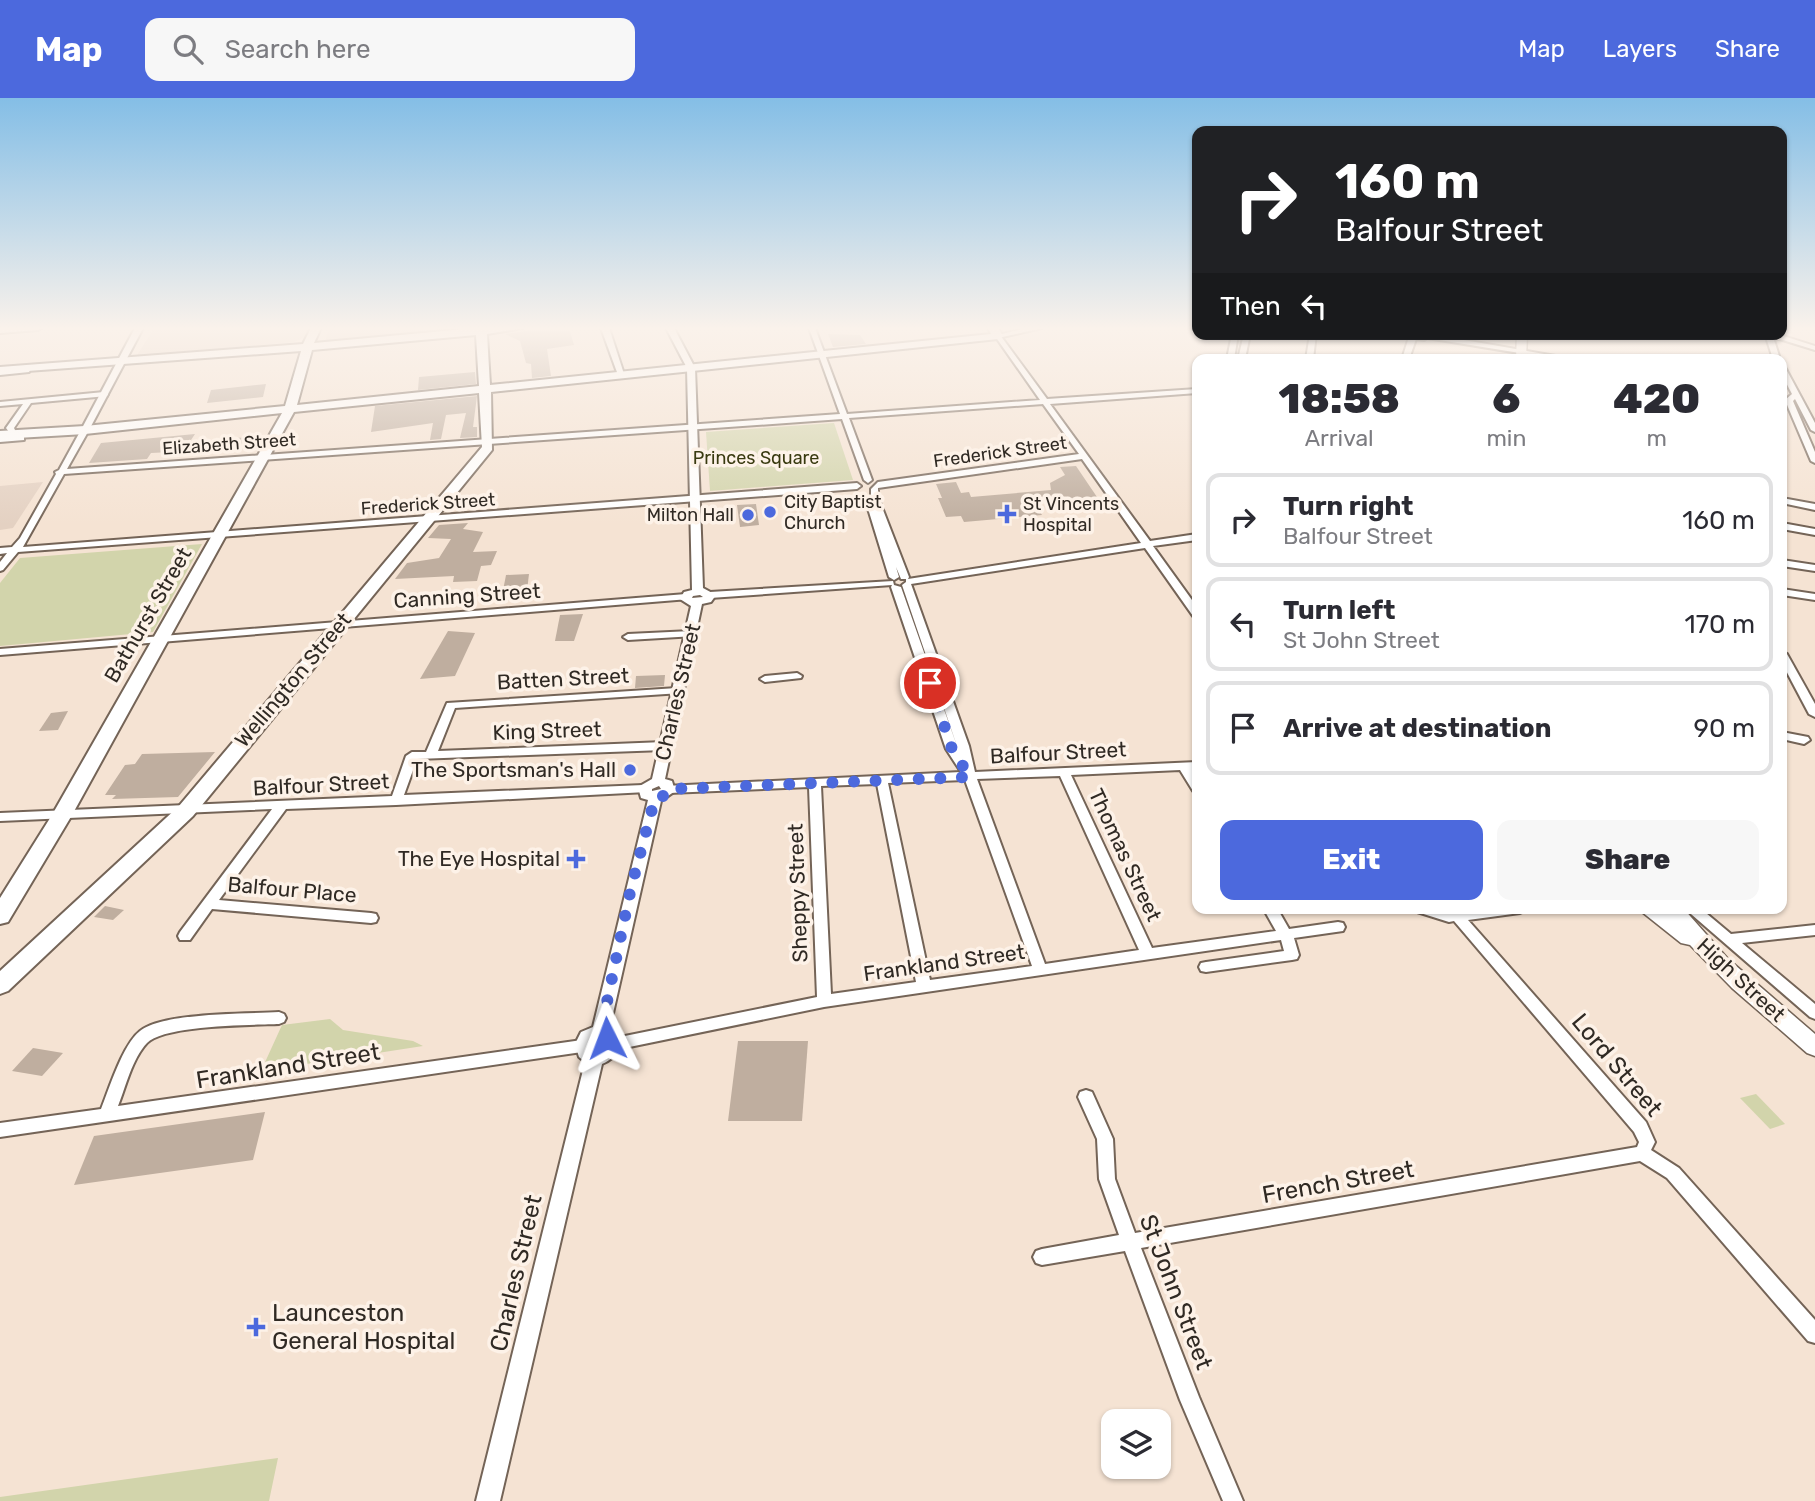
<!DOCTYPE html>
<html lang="en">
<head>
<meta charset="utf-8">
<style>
  :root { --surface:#fff; --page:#f7f7f7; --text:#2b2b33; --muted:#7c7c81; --line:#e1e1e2; --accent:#4c69dd }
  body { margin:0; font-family:Rubik,sans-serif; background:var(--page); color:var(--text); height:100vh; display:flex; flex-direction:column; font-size:26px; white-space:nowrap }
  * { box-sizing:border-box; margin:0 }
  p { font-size:23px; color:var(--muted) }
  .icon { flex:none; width:38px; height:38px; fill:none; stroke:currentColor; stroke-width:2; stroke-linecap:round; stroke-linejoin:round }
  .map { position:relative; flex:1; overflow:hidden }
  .details { position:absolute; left:1192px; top:256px; width:595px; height:560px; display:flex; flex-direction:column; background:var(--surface); border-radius:14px; box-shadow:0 2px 5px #0004 }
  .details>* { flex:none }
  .hud { position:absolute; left:1192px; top:28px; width:595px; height:214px; border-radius:14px; box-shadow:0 2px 5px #0004; background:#202124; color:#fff; overflow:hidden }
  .fabs { position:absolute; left:1101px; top:1311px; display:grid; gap:14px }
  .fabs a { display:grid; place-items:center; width:70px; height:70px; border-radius:14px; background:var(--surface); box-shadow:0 2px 5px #0004; font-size:35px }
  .pin { position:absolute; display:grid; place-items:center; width:60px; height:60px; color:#fff; margin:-30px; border:4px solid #fff; border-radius:50%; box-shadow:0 2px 7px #0007 }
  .me { position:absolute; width:77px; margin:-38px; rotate:357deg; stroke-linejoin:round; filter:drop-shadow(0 0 5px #0008) }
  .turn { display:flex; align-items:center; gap:24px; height:147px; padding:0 28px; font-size:32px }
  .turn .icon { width:91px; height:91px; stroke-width:2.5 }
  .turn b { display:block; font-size:49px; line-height:60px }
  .then { display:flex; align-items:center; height:66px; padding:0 28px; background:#0003; gap:14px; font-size:26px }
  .eta { display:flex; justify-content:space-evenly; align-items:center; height:119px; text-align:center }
  .eta b { font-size:42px; font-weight:800; line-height:49px }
  .primary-button { display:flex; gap:14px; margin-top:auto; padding:14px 28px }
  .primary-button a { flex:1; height:80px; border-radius:14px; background:var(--accent); color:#fff; font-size:28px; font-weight:800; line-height:80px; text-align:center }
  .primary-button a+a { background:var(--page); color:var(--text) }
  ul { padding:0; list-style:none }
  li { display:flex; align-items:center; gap:21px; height:94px; margin:0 14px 10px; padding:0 14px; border:4px solid var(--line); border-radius:14px }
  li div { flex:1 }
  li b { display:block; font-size:26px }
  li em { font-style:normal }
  header { display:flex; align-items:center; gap:42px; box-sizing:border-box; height:98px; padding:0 35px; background:var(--accent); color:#fff }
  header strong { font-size:33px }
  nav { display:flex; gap:38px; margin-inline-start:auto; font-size:24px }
  .search { width:490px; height:63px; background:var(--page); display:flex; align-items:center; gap:18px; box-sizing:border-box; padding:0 24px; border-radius:14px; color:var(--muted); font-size:26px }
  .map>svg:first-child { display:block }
</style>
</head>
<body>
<header>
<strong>Map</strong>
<div class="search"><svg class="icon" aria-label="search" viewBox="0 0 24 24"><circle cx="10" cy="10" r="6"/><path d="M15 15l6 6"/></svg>Search here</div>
<nav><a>Map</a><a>Layers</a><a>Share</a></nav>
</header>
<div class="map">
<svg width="1815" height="1403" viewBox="0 0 1815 1403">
  <rect width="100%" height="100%" fill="#f5e3d3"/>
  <!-- education -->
  <g fill="#e4d1c2">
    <path d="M154,230H309L307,238L294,244L136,259Z"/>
    <path d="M329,230H474V232L325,244Z"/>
    <path d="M43,384L13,430L0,432V388Z"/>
  </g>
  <!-- green -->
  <g fill="#d2d4ab">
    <path d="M834,325L853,382L710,393L706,334Z"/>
    <path d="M202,446L153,534L0,548V485L20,460Z"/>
    <path d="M330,921L343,932L413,943L423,948L261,973L282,927Z"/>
    <path d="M1756,996L1785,1026L1770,1031L1740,1000Z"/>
    <path d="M278,1360L269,1403H0V1399Z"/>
  </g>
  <!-- building -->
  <g fill="#bfae9f">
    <path d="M549,230H569L574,247L547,251L551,278L532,280L531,266L526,265L520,243L505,236Z"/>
    <path d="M828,236L860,237L866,246L833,249Z"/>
    <path d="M475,274L476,286L418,292L419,279Z"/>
    <path d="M266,286L263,299L207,305L211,292Z"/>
    <path d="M477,298L473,329H477V339L460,340L466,315L446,317L441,341L430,342L433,325L371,334L375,308Z"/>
    <path d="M195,336L191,342H198L191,353L151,355L147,361L89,365L101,345Z"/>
    <path d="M253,339L246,351L226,352L234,340Z"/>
    <path d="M1076,368L1097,399L1034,404L1042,417L964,424L961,418L946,419L938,400H942L936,386L956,384L961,395L969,394L971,399L1051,392L1050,385L1065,377L1060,369Z"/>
    <path d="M756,406L759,427L740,429L737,407Z"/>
    <path d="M468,425L463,431L483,434L473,454L497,453L491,467L481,468L477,483L453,484L454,478L395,481L407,465L439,460L451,441L428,440L439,427Z"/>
    <path d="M529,476L526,501L501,503L506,477Z"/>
    <path d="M583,516L574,543H555L560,517Z"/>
    <path d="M448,533L475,535L455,578L420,581Z"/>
    <path d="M665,577L664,588L635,590L636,578Z"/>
    <path d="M68,613L58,632L39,633L51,615Z"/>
    <path d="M215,654L178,699L112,701L116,697H105L125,667L135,666L142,656Z"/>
    <path d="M105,808L124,812L113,822L94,819Z"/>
    <path d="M738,943H808L802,1023H728Z"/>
    <path d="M33,950L63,955L42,978L12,973Z"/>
    <path d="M265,1014L253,1062L74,1087L94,1038Z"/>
  </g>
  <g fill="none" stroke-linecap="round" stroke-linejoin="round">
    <!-- minor casing -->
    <g stroke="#746457" stroke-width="4">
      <g id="minor">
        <path d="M809,230H815L847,316L1040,302L995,238L998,236L1000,237L1047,301L1197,291V295L1050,306L1150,443L1197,436V442L1153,448L1197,509V519L1193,518L1145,450L911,486L969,648L975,674L1197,664V672H1192L1197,680V694L1193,693L1180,672L1071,677L1152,850L1276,833L1263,810H1277L1289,831L1338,824L1343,825L1345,829L1343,833L1294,840L1299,857L1297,861L1292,862L1206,874L1201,873L1199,869L1201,865L1206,864L1284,853L1281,842L824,909L610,953L605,951L602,947L605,943L610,941L817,899L809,689L669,695L663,691L665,688L961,674L946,651L891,489L892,487L710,500L705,497L710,494L893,483L894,487L901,489L958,651L902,487L906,484V481H901L896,469L899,479L894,482L889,479L866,404L871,402V391L878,384L1079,356L1043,306L849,320L872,382L868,385L864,382L842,321L64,376L23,449L857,385L861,388L857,391L18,454L3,472L0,473V464L7,455L0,456V450L12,449L20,440L56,376L55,374L59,372L82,330L89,332L67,371L840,316ZM1082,361L1141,445L908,481L909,479L878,399V390ZM1060,678L1139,852L1045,866L977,681ZM965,682L1032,868L930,882L888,685ZM877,686L916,884L831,896L821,688Z"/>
        <path d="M1232,236H1238L1234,261H1227Z"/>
        <path d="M1244,236H1250L1245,261H1238Z"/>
        <path d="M1310,236H1316L1313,261H1306Z"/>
        <path d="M1398,236H1429L1573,261H1556L1427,240L1424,242L1416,241L1409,261H1402L1409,239Z"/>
        <path d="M1765,236H1777L1815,248V252L1773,239L1780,261H1773Z"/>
        <path d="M1782,269L1786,271L1815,325V334L1811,332L1795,301L1793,303L1815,354V365L1811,363L1785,302L1792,296L1782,277Z"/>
        <path d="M104,294L108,296L107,298L31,305L14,330L18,338H24V342L0,344V340L12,338L6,330L23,306L0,308V304Z"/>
        <path d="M1782,400L1815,406V412L1782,405Z"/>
        <path d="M1782,425L1815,431V437L1782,431Z"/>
        <path d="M1782,462L1815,467V473L1782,468Z"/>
        <path d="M1782,491L1815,496V502L1782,497Z"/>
        <path d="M686,496L691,499L689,501L0,557V551Z"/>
        <path d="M691,533L696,536L695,538L628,542L623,539L628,536Z"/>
        <path d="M1782,553L1787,556L1815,606V619L1809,616L1782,565Z"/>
        <path d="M797,575L802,578L801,580L765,584L760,581L765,578Z"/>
        <path d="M677,590L681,591L682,593L681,595L455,610L438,653L664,644L670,648L664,652L417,661L404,697L643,687L649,691L647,694L396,707L286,711L219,802L371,815L376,816L378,820L376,824L371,825L212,811L190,842H180L178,838L180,834L272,711L0,723V715L392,698L406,658L412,654H426L447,605Z"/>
        <path d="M1782,634L1808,639L1810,642L1804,646L1782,641Z"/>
        <path d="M1412,810H1436L1449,814L1479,810H1527L1525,813L1520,815L1468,822L1646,1024L1655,1044L1651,1052L1679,1070L1815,1222V1245L1808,1243L1667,1080L1640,1063L1141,1150L1199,1299L1243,1403H1223L1180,1302L1125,1153L1042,1167L1036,1165L1033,1159L1036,1153L1042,1151L1119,1137L1099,1081L1097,1041L1078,999L1080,994L1086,992L1092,994L1113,1041L1115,1081L1135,1135L1637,1049L1639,1044L1634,1034L1454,823L1449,824L1414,813Z"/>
        <path d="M1684,810H1700L1731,836L1815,827V837L1742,845L1815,906V921L1810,919Z"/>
        <path d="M279,914L284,916L286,920L284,924L279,926C252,927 164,927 147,945C132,961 126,988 118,1008L582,942L587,944L590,948L587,952L582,954L0,1039V1025L101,1011C109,991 123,946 140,933C164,914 247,916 279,914Z"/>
      </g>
    </g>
    <!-- tertiary casing -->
    <g stroke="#746457" stroke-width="4">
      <g id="tertiary">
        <path d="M42,230L38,232L0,235V231Z"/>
        <path d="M135,230H143L89,332L82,334L81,332Z"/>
        <path d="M601,230H609L625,279L618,277Z"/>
        <path d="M666,230H674L695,270L703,490L716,497L711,504L702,506L665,681L672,683L675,693L661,703L609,933C620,946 618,960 602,966L500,1403H476L585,964L579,959L575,946L581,934L593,929L648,702L641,700L638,689L652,681L691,508L680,501L684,494L692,492L687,270ZM700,497L703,499L692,500L693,498ZM659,688L661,691L652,693V691ZM595,943L600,946L597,953L593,950Z"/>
        <path d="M1026,230H1042L998,240L994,238Z"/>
        <path d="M26,270L30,272L29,274L0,277V273Z"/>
      </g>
    </g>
    <!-- secondary casing -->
    <g stroke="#746457" stroke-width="3">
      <g id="secondary">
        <path d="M1517,236H1527L1526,261H1516Z"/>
        <path d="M1637,810H1683L1728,861L1815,936V958L1807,955L1732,890L1690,847L1681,845Z"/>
      </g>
    </g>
    <!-- trunk casing -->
    <g stroke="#746457" stroke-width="4">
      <path id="trunk" d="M311,230H321L314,245L476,230H523L487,236L490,287L991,236L988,230H998L1003,238L998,241L491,294L492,352L193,718L8,893L0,896V873L179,708L482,349L479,295L294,314L72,717L8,824L0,826V800L52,717L282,315L85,336L0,341V333L85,328L285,308L301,253L0,275V269L303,246ZM476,237L479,288L297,307L312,252Z"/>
    </g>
    <!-- minor -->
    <use href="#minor" fill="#fff" fill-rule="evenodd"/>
    <!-- tertiary -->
    <use href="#tertiary" fill="#fff" fill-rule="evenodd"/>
    <!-- secondary -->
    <use href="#secondary" fill="#fff" fill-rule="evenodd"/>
    <!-- trunk -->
    <use href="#trunk" fill="#fff" fill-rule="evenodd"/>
  </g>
  <!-- sky -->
  <linearGradient id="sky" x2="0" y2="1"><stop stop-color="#84bee6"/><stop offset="0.54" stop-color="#faf2eb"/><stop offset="1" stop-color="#faf2eb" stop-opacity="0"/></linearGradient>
  <rect width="1815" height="427" fill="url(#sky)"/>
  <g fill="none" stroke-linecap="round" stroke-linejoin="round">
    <!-- route -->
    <path stroke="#4c69dd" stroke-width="12" stroke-dasharray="0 21.6" d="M607,940L600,937L631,790L655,700L663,698L669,691L970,679L952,651L930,585"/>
  </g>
  <!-- markers -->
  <g fill="#4c69dd" stroke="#fdf2e8" stroke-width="2.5">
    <circle cx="770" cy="414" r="7"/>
    <path d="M1003.5 405.5h7v7h7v7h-7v7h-7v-7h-7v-7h7z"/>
    <circle cx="748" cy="417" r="7"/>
    <circle cx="630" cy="672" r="7"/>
    <path d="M572.5 750.5h7v7h7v7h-7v7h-7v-7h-7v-7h7z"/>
    <path d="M252.5 1218.5h7v7h7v7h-7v7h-7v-7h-7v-7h7z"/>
  </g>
  <g text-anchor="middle" stroke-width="7" stroke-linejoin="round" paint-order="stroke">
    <!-- far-street labels -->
    <g font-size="18" fill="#302a24" stroke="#fdf2e8">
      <text transform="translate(229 346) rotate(-4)" y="6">Elizabeth Street</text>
      <text transform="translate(1000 354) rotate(-8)" y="6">Frederick Street</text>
      <text transform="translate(428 406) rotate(-4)" y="6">Frederick Street</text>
    </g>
    <!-- far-park labels -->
    <g font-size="18" fill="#393a10" stroke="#fdf2e8">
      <text x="756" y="366">Princes Square</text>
    </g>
    <!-- far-poi labels -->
    <g font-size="18" fill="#302a24" stroke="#fdf2e8" text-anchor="start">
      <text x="784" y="410">City Baptist<tspan x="784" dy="21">Church</tspan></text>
      <text x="1023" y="412">St Vincents<tspan x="1023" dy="21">Hospital</tspan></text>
      <text x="734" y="423" text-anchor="end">Milton Hall</text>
    </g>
    <!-- street labels -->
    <g font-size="21" fill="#302a24" stroke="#fdf2e8">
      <text transform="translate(467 498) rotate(-4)" y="7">Canning Street</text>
      <text transform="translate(148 517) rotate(-60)" y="7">Bathurst Street</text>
      <text transform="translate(563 581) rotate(-3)" y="7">Batten Street</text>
      <text transform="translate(293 582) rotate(-50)" y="7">Wellington Street</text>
      <text transform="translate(678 594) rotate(-77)" y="7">Charles Street</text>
      <text transform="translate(547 633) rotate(-2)" y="7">King Street</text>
      <text transform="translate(1058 655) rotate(-3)" y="7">Balfour Street</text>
      <text transform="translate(321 687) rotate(-3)" y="7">Balfour Street</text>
      <text transform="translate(1125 757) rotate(65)" y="7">Thomas Street</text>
      <text transform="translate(292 792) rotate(5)" y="7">Balfour Place</text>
      <text transform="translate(798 795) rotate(-92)" y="7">Sheppy Street</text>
      <text transform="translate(944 865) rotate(-8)" y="7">Frankland Street</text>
      <text transform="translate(1741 882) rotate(43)" y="7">High Street</text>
    </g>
    <!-- poi labels -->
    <g font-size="21" fill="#302a24" stroke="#fdf2e8" text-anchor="end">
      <text x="616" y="679">The Sportsman's Hall</text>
      <text x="560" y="768">The Eye Hospital</text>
    </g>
    <!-- near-street labels -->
    <g font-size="24" fill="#302a24" stroke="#fdf2e8">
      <text transform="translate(1617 967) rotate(50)" y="8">Lord Street</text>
      <text transform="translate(288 968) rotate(-9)" y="8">Frankland Street</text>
      <text transform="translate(1338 1084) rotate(-10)" y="8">French Street</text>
      <text transform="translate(516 1175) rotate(-77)" y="8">Charles Street</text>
      <text transform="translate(1176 1194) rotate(69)" y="8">St John Street</text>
    </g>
    <!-- near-poi labels -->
    <g font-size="24" fill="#302a24" stroke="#fdf2e8" text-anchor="start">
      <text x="272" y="1223">Launceston<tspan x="272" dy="28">General Hospital</tspan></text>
    </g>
  </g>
</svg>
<div class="fabs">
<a><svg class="icon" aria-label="layers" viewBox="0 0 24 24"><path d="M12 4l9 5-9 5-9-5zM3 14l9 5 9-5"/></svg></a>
</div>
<div class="pin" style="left:930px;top:585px;background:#d93025"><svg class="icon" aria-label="arrive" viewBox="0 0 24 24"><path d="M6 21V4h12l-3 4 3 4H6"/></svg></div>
<svg class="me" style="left:607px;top:940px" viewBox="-20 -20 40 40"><path d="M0-17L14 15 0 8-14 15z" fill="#4c69dd" stroke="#fff" stroke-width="4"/></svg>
<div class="hud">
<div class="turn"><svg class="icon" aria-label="right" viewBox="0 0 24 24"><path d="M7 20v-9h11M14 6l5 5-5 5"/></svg><div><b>160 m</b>Balfour Street</div></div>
<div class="then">Then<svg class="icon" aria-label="left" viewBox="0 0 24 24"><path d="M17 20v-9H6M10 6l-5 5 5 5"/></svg></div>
</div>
<section class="details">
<div class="eta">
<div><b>18:58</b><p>Arrival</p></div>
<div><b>6</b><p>min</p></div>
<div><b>420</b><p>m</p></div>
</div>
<ul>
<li><svg class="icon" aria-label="right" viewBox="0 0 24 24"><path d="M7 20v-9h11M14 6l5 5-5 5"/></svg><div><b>Turn right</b><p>Balfour Street</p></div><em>160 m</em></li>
<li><svg class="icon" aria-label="left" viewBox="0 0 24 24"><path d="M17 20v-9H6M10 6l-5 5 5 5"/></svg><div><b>Turn left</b><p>St John Street</p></div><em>170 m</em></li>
<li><svg class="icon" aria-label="arrive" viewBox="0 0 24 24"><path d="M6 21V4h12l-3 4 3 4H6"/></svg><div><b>Arrive at destination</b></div><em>90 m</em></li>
</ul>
<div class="primary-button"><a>Exit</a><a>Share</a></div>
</section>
</div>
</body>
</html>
